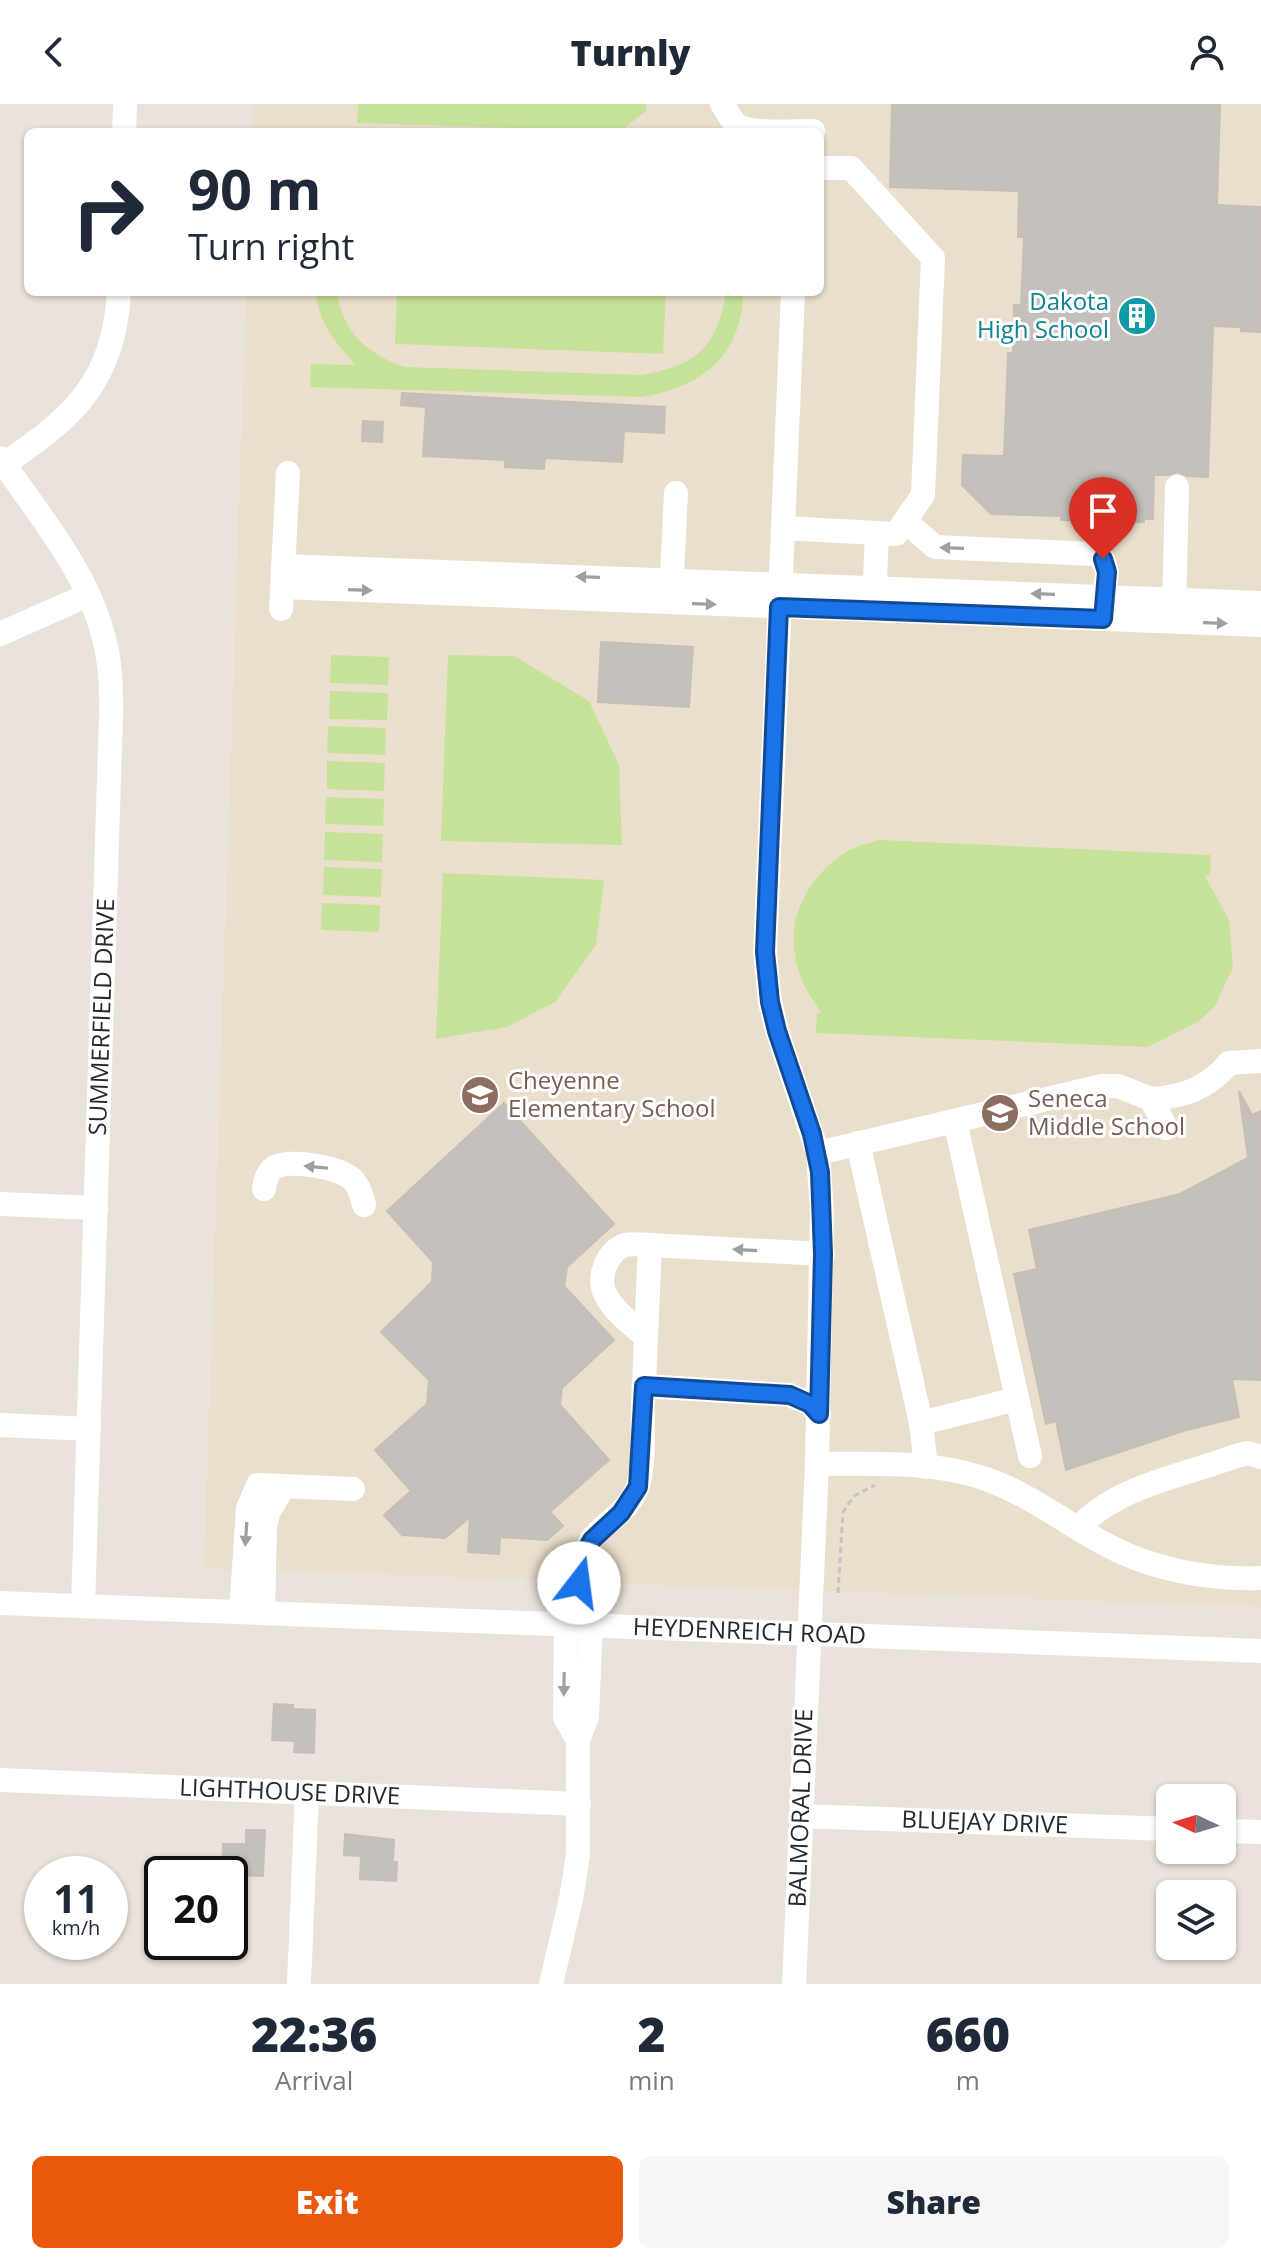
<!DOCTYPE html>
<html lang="en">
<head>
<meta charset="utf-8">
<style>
  :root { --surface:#fff; --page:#f6f6f7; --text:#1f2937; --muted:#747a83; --accent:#ea580c }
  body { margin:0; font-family:"Open Sans",sans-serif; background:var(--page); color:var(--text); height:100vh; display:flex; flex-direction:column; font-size:30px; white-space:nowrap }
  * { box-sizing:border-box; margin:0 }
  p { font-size:26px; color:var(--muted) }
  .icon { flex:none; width:44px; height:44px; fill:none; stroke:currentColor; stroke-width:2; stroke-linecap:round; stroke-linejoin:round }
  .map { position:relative; height:1880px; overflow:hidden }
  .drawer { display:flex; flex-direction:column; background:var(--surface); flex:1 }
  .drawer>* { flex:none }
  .guide { position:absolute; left:24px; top:24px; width:800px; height:168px; border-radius:12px; box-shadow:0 2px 6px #0004; background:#fff; color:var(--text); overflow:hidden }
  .needle { width:52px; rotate:274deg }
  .tools { position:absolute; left:1156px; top:1680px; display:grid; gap:16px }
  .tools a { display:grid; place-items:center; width:80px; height:80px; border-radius:12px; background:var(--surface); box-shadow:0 2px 6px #0004; font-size:40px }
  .speed { position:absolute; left:24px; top:1752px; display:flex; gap:16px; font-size:40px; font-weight:700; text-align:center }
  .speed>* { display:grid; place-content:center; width:104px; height:104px; border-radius:50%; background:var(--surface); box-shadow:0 2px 6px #0004; line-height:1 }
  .speed small { font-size:20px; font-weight:400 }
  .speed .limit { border:4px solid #111; border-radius:12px; background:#fff; color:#111 }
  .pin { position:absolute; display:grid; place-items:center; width:68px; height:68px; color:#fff; margin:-82px -34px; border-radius:50% 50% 50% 0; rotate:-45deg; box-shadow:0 0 8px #0007 }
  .pin .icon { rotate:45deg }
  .me { position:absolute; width:88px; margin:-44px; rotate:15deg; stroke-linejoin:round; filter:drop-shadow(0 0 6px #0008) }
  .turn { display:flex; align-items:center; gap:28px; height:168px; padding:0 32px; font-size:36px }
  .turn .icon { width:104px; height:104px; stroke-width:2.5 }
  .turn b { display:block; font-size:56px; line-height:68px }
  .eta { display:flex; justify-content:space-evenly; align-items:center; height:136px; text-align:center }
  .eta b { font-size:48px; font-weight:800; line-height:56px }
  .button { display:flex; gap:16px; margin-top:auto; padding:16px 32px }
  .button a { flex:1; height:92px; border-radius:12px; background:var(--accent); color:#fff; font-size:32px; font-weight:800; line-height:92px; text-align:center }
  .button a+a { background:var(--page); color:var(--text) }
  header { display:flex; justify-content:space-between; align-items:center; height:104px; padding:0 32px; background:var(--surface); font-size:36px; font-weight:800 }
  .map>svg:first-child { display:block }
</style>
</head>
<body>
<header><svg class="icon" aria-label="back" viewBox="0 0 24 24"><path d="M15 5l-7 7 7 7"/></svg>Turnly<svg class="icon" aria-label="person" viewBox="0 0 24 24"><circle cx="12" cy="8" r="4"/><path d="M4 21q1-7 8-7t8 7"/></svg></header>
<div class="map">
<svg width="1261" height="1880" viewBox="0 0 1261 1880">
  <rect width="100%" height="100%" fill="#eae3dc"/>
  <!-- education -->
  <path fill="#eadfcc" d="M253,0H1261V1503L204,1464L246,188H820V28H252Z"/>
  <!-- pitch -->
  <g fill="#c6e299">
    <path d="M358,0H646V7L621,27L357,19Z"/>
    <path d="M316,188H337C343,229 368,251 406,263L642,271C697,261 717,244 726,188H743C742,252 702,283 642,293L310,283L311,260L356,261C336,240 318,218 316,188Z"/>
    <path d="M397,188H666L663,250L395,240Z"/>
    <path d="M331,551L389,553L388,581L330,579Z"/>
    <path d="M448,551L514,552L589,597L619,661L622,741L441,737Z"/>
    <path d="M330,587L388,589L387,616L329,615Z"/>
    <path d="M328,622L386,624L385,651L327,649Z"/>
    <path d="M327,657L385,659L384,687L327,685Z"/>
    <path d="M326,693L384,695L383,722L325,720Z"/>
    <path d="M325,728L383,730L382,758L324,756Z"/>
    <path d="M878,736L1211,751L1210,771L1205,772L1229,816L1233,863L1215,902L1199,917L1148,943L816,929L817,909H821C814,897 804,884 800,871C783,822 802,779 843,750C853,743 867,740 878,736Z"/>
    <path d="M324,763L382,765L381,793L323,791Z"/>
    <path d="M443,769L604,776L596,841L555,898L507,923L436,935Z"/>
    <path d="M322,799L380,801L379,828L321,826Z"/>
  </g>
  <!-- building -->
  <g fill="#c5c0bb" stroke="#c5bfb6" stroke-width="2">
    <path d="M892,0H1220L1217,101L1261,103V228L1241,227V223L1213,222L1208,373L1187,372L1178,368L1168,371H1154L1153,415H1144V418L1061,416V412L991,410L962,381L963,351L1004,352L1008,249H1013L1014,201H1021L1024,133H1018L1019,87L890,83Z"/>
    <path d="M402,289L665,303L664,329L624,327L622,358L545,354L544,365L505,363V356L423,352L426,303L401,301Z"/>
    <path d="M363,317L383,318L382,338L362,337Z"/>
    <path d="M601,538L693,543L689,603L598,598Z"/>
    <path d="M1239,987L1252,1011L1261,1007V1276L1232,1275L1239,1313L1183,1327L1066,1366L1056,1317L1046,1320L1014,1170L1037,1165L1029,1126L1180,1090L1248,1054Z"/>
    <path d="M504,999L614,1120L567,1163L564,1182L614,1236L562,1284L560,1301L609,1356L550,1408L563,1422L547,1436L500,1433L499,1450L468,1448L470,1413L445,1434L402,1431L384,1411L411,1387L375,1346L427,1300L429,1276L381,1228L432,1178L433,1158L387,1107Z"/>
    <path d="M274,1600L293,1601V1605L315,1606L314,1649L294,1648L295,1637L272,1636Z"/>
    <path d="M246,1726H265L263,1772L222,1770L223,1740H246Z"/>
    <path d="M345,1730L394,1736L393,1758H397L396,1777L360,1775L361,1752L344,1751Z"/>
  </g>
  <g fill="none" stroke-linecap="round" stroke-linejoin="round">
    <!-- path -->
    <path stroke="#c3c3c3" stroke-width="3" stroke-dasharray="6 4" stroke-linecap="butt" d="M838,1489L843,1408L854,1392L875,1381"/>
    <!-- minor -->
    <g stroke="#fff" stroke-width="24">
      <path d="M722,0C727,7 731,16 737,21C752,31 794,27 813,27"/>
      <path d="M124,28L125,0"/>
      <path d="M793,188L765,848L770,898L777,927L818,1049L822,1108L817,1360L794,1880"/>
      <path d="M0,354C40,413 91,471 106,543C111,565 111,588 111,611L83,1502"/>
      <path d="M4,360C74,313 114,277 119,188"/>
      <path d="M905,417L935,443L1093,450L1103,455L1107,468L1103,507"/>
      <path d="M783,424L896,430L923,391L933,154L851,64H820"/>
      <path d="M283,462L1261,499"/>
      <path d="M282,483L1261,521"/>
      <path d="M671,490L676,389"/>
      <path d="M874,498L877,429"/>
      <path d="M281,505L288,369"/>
      <path d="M1174,511L1177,383"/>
      <path d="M0,530L88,491"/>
      <path d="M1151,995C1184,993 1208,984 1229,959L1261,957"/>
      <path d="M955,1017L1030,1352"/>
      <path d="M858,1039L921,1319L926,1363"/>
      <path d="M818,1049L1102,982H1118L1151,995L1166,1024"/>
      <path d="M264,1085C265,1076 267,1068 275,1063C291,1055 342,1063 354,1077C360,1084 362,1093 364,1101"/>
      <path d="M0,1100L96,1104"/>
      <path d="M650,1141L823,1150"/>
      <path d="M644,1282L790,1291L810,1300L819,1310"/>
      <path d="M921,1319L1017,1295"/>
      <path d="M0,1321L89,1325"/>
      <path d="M817,1360C875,1360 939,1356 994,1378C1032,1393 1065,1418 1101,1438C1149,1465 1206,1476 1261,1474"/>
      <path d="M1078,1424C1118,1381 1183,1372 1236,1352L1248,1349L1261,1353"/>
      <path id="s1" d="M0,1499L1261,1547"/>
      <path d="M241,1508L248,1404L258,1381L353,1385"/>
      <path d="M263,1509L265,1422L269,1407L284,1382"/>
      <path d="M566,1520L565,1613L578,1636"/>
      <path d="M578,1521C579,1494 575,1459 591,1436C606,1416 631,1407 638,1381C645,1356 642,1326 643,1301C645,1248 648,1194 650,1141C642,1141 633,1139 625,1141C608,1147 598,1171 604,1187C611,1206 633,1221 646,1233"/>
      <path id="s2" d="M0,1676L579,1700"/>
      <path id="s3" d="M801,1712L1170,1725"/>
      <path d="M1222,1727L1261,1728"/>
      <path d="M299,1880L307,1688"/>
      <path d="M551,1880L571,1795L578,1751V1636L587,1613L591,1521"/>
    </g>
  </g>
  <!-- one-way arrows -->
  <defs><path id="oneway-solid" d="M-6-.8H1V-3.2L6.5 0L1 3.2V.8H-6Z" transform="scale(2)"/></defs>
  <g fill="#9f9f9f">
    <use href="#oneway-solid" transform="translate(952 444) rotate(-178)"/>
    <use href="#oneway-solid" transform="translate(588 473) rotate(-178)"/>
    <use href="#oneway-solid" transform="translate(360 486) rotate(2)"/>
    <use href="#oneway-solid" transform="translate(1043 490) rotate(-178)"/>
    <use href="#oneway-solid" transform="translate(704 500) rotate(2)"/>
    <use href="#oneway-solid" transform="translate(1215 519) rotate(2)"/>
    <use href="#oneway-solid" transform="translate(316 1063) rotate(-175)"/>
    <use href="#oneway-solid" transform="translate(745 1146) rotate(-177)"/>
    <use href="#oneway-solid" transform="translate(246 1430) rotate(94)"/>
    <use href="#oneway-solid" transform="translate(564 1580) rotate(91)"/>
  </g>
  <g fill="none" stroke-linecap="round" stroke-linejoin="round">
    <!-- route casing -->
    <g stroke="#114b97" stroke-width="20">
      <path id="route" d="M579,1479L586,1447L592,1436L621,1409L638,1383L644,1282L790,1291L810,1300L819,1310L823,1150L820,1068L812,1030L777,927L770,898L765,848L779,503L1103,515L1107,468L1103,455"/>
    </g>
    <!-- route -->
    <use href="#route" stroke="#1a73e8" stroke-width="14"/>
  </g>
  <!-- icons -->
  <defs>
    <g id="building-disc" transform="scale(2)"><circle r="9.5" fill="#0f9aa8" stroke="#fff"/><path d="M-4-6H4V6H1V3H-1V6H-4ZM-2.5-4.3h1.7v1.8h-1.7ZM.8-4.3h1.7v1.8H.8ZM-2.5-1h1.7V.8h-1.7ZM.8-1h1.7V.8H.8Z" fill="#fff"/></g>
    <g id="school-disc" transform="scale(2)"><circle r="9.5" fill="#8d6e63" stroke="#fff"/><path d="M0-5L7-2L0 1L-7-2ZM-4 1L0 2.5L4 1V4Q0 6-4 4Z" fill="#fff"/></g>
  </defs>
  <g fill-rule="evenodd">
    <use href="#building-disc" x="1137" y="212"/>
    <use href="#school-disc" x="480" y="991"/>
    <use href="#school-disc" x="1000" y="1009"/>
  </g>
  <g text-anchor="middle" stroke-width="6" stroke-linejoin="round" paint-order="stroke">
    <!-- culture labels -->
    <g font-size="24" fill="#0d838f" stroke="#fff" text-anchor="end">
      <text x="1109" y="206">Dakota<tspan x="1109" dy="28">High School</tspan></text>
    </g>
    <!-- street labels -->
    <g font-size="24" fill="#292929" stroke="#fff">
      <text transform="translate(102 913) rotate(-88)" y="8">SUMMERFIELD DRIVE</text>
      <text dy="8" stroke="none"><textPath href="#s1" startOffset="750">HEYDENREICH ROAD</textPath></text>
      <text dy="8" stroke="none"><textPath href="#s2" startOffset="290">LIGHTHOUSE DRIVE</textPath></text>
      <text transform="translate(801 1704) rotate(-88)" y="8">BALMORAL DRIVE</text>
      <text dy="8" stroke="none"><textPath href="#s3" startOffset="184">BLUEJAY DRIVE</textPath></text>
    </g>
    <!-- education labels -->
    <g font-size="24" fill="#785e54" stroke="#fff" text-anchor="start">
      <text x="508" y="985">Cheyenne<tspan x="508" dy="28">Elementary School</tspan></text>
      <text x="1028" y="1003">Seneca<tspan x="1028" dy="28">Middle School</tspan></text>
    </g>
  </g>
</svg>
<div class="tools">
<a><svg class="needle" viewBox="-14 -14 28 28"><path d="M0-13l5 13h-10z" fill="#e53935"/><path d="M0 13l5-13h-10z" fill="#747a83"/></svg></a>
<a><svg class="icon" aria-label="layers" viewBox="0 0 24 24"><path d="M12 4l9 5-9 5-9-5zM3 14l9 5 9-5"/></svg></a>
</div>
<div class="speed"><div>11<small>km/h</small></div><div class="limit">20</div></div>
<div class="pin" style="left:1103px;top:455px;background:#d93025"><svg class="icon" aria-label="arrive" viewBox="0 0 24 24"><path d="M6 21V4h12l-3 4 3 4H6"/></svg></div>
<svg class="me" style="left:579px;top:1479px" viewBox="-20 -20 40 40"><circle r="19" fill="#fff"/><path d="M0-13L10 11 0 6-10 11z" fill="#1a73e8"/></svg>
<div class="guide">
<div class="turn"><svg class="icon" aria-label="right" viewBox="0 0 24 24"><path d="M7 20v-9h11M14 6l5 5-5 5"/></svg><div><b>90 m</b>Turn right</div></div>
</div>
</div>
<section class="drawer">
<div class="eta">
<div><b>22:36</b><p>Arrival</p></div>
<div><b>2</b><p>min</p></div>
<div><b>660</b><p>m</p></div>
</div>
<div class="button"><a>Exit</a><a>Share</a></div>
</section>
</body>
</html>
